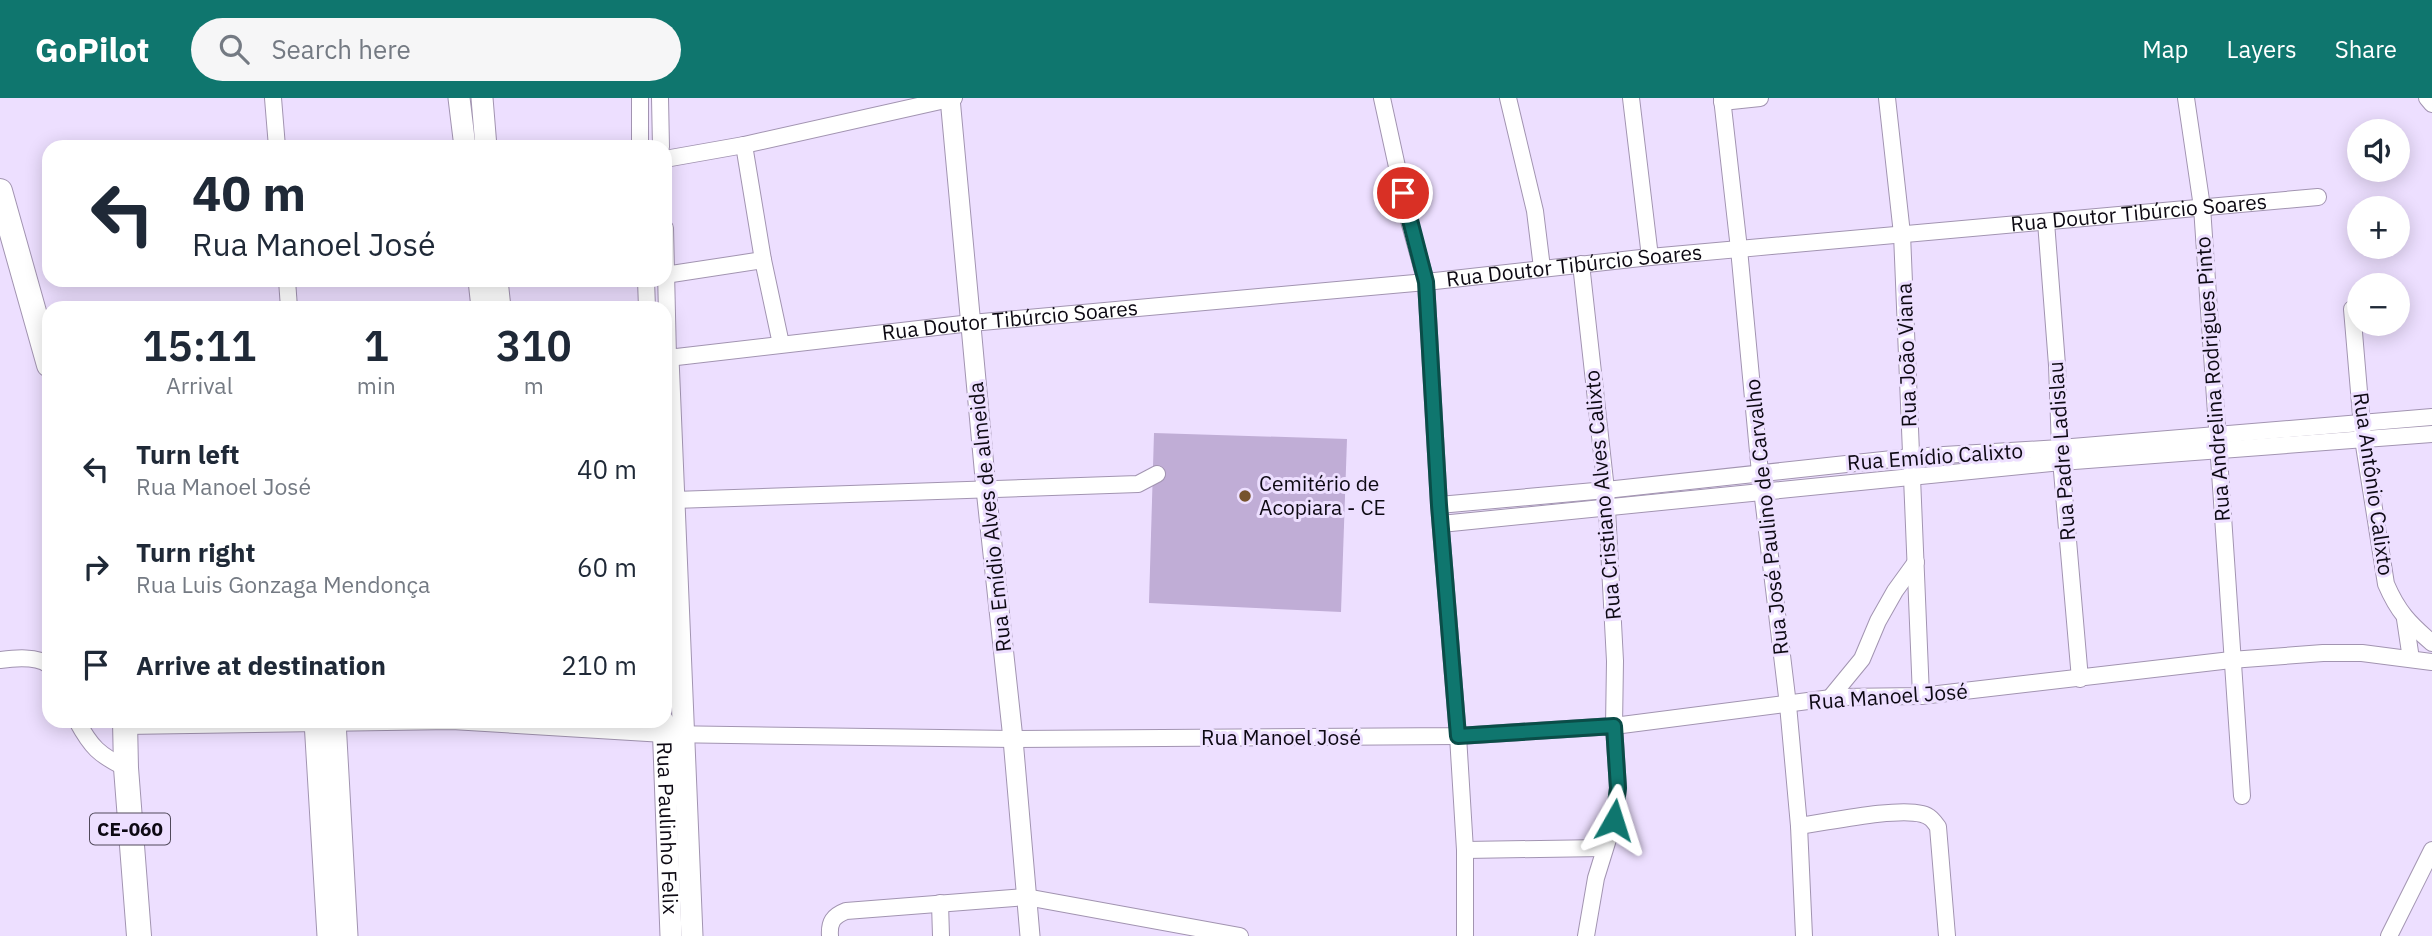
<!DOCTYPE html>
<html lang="en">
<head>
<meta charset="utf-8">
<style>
  :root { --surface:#fff; --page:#f6f6f7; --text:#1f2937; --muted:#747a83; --accent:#0f766e }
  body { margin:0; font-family:"IBM Plex Sans",sans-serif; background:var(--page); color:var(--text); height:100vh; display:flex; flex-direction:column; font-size:26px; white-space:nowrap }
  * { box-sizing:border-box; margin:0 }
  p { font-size:23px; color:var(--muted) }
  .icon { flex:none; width:38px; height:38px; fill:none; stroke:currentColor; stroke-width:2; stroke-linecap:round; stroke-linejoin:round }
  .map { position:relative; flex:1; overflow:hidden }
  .details { position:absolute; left:42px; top:203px; width:630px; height:427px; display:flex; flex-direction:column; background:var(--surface); border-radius:21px; box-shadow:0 4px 18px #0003 }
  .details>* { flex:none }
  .banner { position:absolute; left:42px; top:42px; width:630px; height:147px; border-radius:21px; box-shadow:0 4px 18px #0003; background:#fff; color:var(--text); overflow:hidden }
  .buttons { position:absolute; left:2347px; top:21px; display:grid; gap:14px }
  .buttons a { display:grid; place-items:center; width:63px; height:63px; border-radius:50%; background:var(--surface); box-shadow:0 4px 18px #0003; font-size:35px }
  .pin { position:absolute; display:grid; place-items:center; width:60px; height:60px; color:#fff; margin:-30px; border:4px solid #fff; border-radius:50%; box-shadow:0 2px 7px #0007 }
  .me { position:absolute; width:77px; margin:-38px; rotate:6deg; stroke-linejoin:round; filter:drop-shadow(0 0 5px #0008) }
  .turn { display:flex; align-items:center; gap:24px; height:147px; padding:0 35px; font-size:32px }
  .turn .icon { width:91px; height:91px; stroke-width:2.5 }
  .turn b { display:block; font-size:49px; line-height:60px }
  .eta { display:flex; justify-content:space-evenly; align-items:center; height:119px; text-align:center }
  .eta b { font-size:42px; font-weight:600; line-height:49px }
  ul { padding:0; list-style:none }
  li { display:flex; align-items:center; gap:21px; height:98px; padding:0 35px }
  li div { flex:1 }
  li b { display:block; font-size:26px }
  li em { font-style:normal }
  header { display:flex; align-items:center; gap:42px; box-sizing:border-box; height:98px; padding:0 35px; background:var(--accent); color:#fff }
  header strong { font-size:33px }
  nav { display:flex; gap:38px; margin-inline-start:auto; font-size:24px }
  .search { width:490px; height:63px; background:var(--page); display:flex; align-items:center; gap:18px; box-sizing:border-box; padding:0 24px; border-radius:38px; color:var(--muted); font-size:26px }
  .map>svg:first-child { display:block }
</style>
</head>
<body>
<header>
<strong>GoPilot</strong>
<div class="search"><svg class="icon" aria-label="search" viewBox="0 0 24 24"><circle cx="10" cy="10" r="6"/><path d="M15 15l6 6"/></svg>Search here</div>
<nav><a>Map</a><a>Layers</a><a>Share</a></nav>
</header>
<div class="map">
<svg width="2432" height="838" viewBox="0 0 2432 838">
  <rect width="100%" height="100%" fill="#eddfff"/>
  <!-- green -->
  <path fill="#c0add6" d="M1154,335L1347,341L1341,514L1149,505Z"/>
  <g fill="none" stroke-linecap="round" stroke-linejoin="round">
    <!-- minor casing -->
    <g stroke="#a294b1" stroke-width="18">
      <g id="minor">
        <path d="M273,0L277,49"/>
        <path d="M640,0V49"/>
        <path d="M660,0L661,49"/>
        <path d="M1382,0L1408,119L1426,184L1439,407L1458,638L1465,752V838"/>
        <path d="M1508,0L1535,113L1542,170"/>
        <path d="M1631,0L1650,159"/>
        <path d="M1722,0L1739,151L1760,375L1788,607L1799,728L1804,838"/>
        <path d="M1887,0L1902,136L1921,598"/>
        <path d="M2186,0L2202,109L2242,698"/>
        <path d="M2427,0L2432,6"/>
        <path d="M1722,4L1760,0"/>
        <path d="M744,47L763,162L781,246"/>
        <path d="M665,61L744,47L954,0"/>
        <path d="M2046,124L2057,267L2060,350L2080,581"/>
        <path id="s1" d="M665,130L668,260L971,225L1426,184L1650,159L2318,99"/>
        <path d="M1581,166L1606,392L1615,563L1614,628L1618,690L1614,722L1596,780L1586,838"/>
        <path d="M665,177L763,162"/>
        <path d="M287,182L289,210"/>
        <path d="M646,182L647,210"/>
        <path d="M2352,211L2363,341L2386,486C2398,514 2409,525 2432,545"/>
        <path d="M674,402L1138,386L1157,376"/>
        <path d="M1439,407L1606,392L1911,359L2060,350L2432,319"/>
        <path d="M1441,426L2061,364L2432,336"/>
        <path d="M2405,521L2411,561"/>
        <path d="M0,562C15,560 37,558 49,567"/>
        <path d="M1830,600L1862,561L1878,523L1895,493L1916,464"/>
        <path d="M77,623C91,649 99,657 126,670"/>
        <path d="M125,628L452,623L664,636L1013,641L1458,638L1614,628L1839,599L1921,598L2231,562L2323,555H2362L2432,564"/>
        <path d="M1799,728C1829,724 1896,709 1922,716C1930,718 1933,722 1938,729L1947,838"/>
        <path d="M1465,752L1604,750"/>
        <path d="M940,805L941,838"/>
        <path d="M830,838C829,824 833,818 846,813L1026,799L1240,838"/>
        <path d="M2389,838L2432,752"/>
      </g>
    </g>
    <!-- tertiary casing -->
    <g stroke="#a294b1" stroke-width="21">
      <path id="tertiary" d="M950,0L986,391L1013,641L1030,838"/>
    </g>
    <!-- secondary casing -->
    <g stroke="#a294b1" stroke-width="23">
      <g id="secondary">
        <path d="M459,0L465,49"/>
        <path d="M482,0L486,49"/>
        <path d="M479,182L482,210"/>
        <path d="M497,182L500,210"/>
        <path d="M665,260H668L692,838"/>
        <path d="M315,623L328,838"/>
        <path d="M335,623L347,838"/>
        <path id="s2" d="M663,623L671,838"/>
      </g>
    </g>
    <!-- primary casing -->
    <g stroke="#a294b1" stroke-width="26">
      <g id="primary">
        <path d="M0,93L49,267"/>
        <path d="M125,623L126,670L139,838"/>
      </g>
    </g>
    <!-- minor -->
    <use href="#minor" stroke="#fff" stroke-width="16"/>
    <!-- tertiary -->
    <use href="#tertiary" stroke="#fff" stroke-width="19"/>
    <!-- secondary -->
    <use href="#secondary" stroke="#fff" stroke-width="21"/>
    <!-- primary -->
    <use href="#primary" stroke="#fff" stroke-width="24"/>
  </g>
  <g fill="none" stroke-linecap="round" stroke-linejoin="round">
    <!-- route casing -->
    <g stroke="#0a4d48" stroke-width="18">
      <path id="route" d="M1403,95L1426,184L1439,407L1458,638L1614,628L1618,690L1614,722"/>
    </g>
    <!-- route -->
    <use href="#route" stroke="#0f766e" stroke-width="12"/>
  </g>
  <!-- markers -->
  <circle fill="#76532c" stroke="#eddfff" stroke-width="2.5" cx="1245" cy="398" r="7"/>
  <g text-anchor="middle" stroke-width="6" stroke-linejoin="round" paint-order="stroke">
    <!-- shield labels -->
    <rect fill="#eddfff" stroke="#50495a" stroke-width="2" x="90" y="715.5" width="80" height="31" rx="5"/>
    <g font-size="19" font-weight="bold" fill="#0d0913">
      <text x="130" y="738">CE-060</text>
    </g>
    <!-- street labels -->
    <g font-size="21" fill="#0d0913" stroke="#eddfff">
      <text dy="7" stroke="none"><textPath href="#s1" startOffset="1608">Rua Doutor Tibúrcio Soares</textPath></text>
      <text dy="7" stroke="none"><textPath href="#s1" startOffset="1041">Rua Doutor Tibúrcio Soares</textPath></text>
      <text dy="7" stroke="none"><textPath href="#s1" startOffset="474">Rua Doutor Tibúrcio Soares</textPath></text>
      <text transform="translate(1907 257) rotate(-92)" y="7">Rua João Viana</text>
      <text transform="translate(2213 281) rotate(-94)" y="7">Rua Andrelina Rodrigues Pinto</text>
      <text transform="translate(2062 353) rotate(-94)" y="7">Rua Padre Ladislau</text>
      <text transform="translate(1935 359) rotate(-4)" y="7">Rua Emídio Calixto</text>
      <text transform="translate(2373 386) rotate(82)" y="7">Rua Antônio Calixto</text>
      <text transform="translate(1603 397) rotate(-95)" y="7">Rua Cristiano Alves Calixto</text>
      <text transform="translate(990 419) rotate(-96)" y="7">Rua Emídio Alves de almeida</text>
      <text transform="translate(1767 419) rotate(-96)" y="7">Rua José Paulino de Carvalho</text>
      <text transform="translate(1888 599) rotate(-4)" y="7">Rua Manoel José</text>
      <text x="1281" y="647">Rua Manoel José</text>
      <text dy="7" stroke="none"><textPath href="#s2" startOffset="107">Rua Paulinho Felix</textPath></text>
    </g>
    <!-- poi labels -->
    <g font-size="21" fill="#0d0913" stroke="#eddfff" text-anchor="start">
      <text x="1259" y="393">Cemitério de<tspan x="1259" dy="24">Acopiara - CE</tspan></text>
    </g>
  </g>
</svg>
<div class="buttons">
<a><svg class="icon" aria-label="sound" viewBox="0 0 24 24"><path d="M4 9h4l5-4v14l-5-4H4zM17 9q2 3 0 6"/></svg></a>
<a>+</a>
<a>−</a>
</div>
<div class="pin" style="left:1403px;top:95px;background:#d93025"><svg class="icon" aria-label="arrive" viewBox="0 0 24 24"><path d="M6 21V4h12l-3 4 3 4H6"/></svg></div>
<svg class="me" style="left:1614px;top:722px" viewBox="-20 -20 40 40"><path d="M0-17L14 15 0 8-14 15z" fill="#0f766e" stroke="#fff" stroke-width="4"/></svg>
<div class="banner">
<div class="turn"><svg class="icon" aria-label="left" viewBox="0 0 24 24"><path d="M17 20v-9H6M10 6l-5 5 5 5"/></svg><div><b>40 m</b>Rua Manoel José</div></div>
</div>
<section class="details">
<div class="eta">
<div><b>15:11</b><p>Arrival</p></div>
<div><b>1</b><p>min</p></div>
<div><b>310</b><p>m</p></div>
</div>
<ul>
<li><svg class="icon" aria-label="left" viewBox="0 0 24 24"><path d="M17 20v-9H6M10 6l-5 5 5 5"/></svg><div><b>Turn left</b><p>Rua Manoel José</p></div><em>40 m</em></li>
<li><svg class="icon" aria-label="right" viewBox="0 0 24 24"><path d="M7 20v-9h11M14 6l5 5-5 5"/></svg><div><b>Turn right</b><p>Rua Luis Gonzaga Mendonça</p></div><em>60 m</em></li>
<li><svg class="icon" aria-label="arrive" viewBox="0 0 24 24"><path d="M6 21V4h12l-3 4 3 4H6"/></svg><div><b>Arrive at destination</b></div><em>210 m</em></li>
</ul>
</section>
</div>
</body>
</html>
